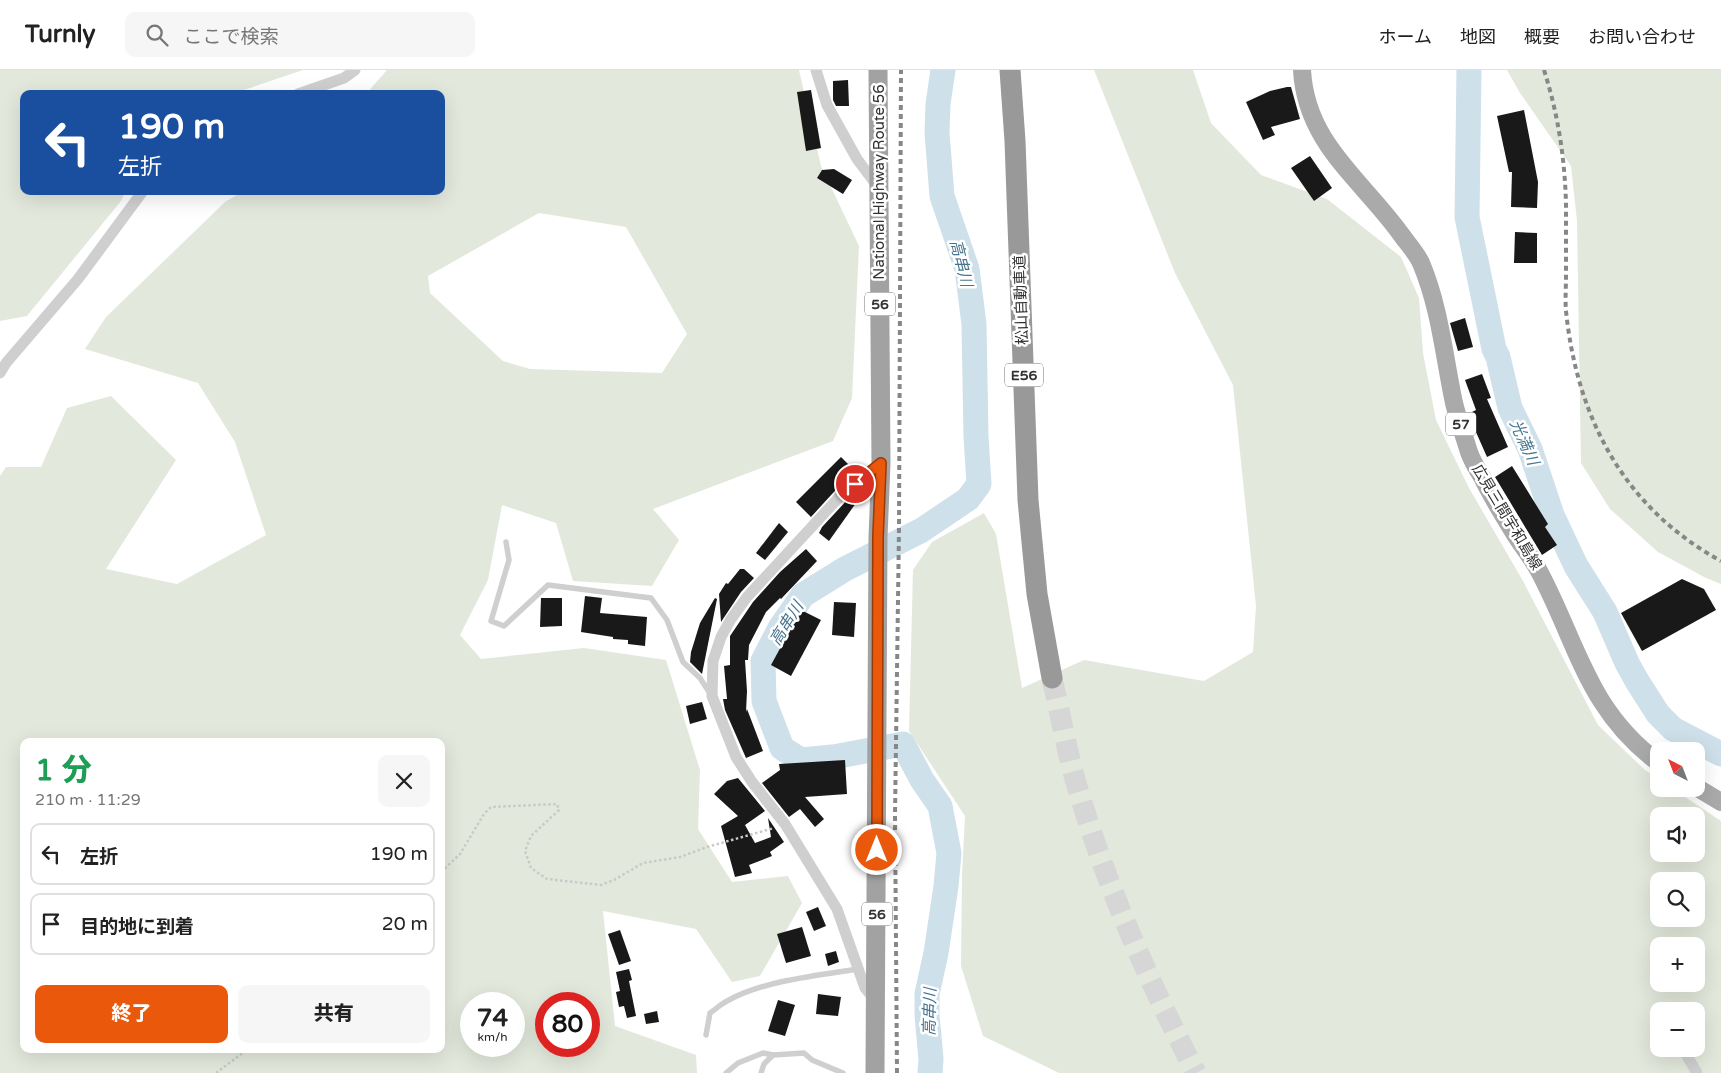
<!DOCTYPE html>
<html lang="ja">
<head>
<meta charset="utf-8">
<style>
  :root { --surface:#fff; --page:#f6f6f6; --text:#222; --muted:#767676; --line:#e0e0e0; --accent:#ea580c }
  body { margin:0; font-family:"Varela Round","Noto Sans JP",sans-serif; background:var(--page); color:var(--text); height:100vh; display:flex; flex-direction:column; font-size:19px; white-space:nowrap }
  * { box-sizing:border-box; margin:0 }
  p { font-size:16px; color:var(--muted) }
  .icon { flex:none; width:28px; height:28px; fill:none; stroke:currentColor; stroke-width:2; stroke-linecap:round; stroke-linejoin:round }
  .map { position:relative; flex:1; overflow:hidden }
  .side { position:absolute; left:20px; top:668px; width:425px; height:315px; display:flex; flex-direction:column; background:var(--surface); border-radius:10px; box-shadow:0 5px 20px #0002 }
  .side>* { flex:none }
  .banner { position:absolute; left:20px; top:20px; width:425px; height:105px; border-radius:10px; box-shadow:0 5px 20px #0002; background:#1a4fa0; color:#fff; overflow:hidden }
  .needle { width:32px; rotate:318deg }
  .fabs { position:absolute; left:1650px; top:672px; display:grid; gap:10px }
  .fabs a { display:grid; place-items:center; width:55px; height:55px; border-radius:10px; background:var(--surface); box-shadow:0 5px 20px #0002; font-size:25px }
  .speed { position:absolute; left:460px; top:922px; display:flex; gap:10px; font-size:25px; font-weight:700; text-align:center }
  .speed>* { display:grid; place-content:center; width:65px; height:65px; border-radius:50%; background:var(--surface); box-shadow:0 5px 20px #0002; line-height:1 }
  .speed small { font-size:12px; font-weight:400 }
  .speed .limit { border:8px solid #d22; background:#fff; color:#111 }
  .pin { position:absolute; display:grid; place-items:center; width:42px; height:42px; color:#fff; margin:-21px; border:2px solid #fff; border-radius:50%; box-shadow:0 1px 5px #0007 }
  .me { position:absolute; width:55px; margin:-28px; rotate:0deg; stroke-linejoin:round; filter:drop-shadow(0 0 4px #0008) }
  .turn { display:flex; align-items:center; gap:18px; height:105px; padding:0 15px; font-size:22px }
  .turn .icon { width:65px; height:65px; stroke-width:2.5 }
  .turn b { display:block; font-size:35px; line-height:42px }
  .round { display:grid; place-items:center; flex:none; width:52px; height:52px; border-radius:10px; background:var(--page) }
  .summary { display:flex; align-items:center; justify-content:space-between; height:85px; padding:0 15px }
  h1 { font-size:30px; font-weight:800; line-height:38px; color:#1e9e55 }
  .button { display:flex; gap:10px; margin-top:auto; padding:10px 15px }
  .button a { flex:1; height:58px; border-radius:10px; background:var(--accent); color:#fff; font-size:20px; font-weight:800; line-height:58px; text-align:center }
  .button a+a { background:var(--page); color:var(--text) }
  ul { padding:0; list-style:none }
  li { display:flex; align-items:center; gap:15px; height:62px; margin:0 10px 8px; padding:0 5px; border:2px solid var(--line); border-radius:10px }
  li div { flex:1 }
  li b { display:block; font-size:19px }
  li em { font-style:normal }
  header { display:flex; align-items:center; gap:30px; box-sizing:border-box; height:70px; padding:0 25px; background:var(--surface); border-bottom:1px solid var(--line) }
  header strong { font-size:24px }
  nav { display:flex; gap:28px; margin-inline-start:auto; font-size:18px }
  .search { width:350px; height:45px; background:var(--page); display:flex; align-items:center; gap:12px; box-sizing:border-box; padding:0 18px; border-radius:10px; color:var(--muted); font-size:19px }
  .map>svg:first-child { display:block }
</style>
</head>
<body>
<header>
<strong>Turnly</strong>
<div class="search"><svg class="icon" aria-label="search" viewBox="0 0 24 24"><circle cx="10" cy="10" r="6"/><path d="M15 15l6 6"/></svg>ここで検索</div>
<nav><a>ホーム</a><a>地図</a><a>概要</a><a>お問い合わせ</a></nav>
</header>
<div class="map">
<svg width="1721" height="1003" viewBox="0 0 1721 1003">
  <rect width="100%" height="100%" fill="#fff"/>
  <!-- green -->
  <g fill="#e3e8dc" fill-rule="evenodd">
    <path d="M0,0H303L232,24H24V121H126L121,131L27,246L0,251Z"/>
    <path d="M387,0H799L821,96L859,176L852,328L833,371L653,439L679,470L652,516L573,511L556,453L502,435L488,510L460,565L481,589L584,578L666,590L700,700L698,759L732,812L788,806L802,833L760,906L732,912L696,859L603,841L615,956L696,985L697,1003H0V406L6,397H41L67,338L111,326L176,390L106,499L177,514L266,465L235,372L198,313L85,279L106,247L225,132L244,121H441V24H366ZM539,143L626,157L687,264L662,303L530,299L503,291L430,223L428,206ZM24,671H441V979H24ZM471,934H514V976H471ZM546,934H589V976H546Z"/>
    <path d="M1094,0H1193L1211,53L1261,105L1327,129L1401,187L1419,228L1423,283L1436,350L1469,418L1523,511L1598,655L1645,700L1659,709V719H1673L1721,751V1003H1059L983,966L961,896L962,805L965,746L909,661L913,500L932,472L984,443L996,464L1022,618L1084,590L1204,611L1253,582L1256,536L1233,315L1175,203ZM1659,746H1696V784H1659ZM1659,811H1696V849H1659ZM1659,876H1696V914H1659ZM1659,941H1696V979H1659Z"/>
    <path d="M1507,0H1721V514L1706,508L1658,482L1610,439L1581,393L1577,151L1571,96L1520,23Z"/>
  </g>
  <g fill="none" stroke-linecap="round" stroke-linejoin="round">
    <!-- river -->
    <g stroke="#cee0e9" stroke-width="25">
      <path d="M1469,0L1467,147L1494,279L1498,287L1510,338L1530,379L1552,445L1576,496L1605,542L1627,593L1637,611L1658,644L1673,659L1721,684"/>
      <path d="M930,1003L931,989L927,945V924L936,883L946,816L949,783L940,736L922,710L903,674L833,687L801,690L782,678L764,631L763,591L780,558L803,525L845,499L922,460L968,429L979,414L976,367L974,254L967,199L942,126L937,63L938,34L943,0"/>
    </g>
  </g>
  <!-- building -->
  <g fill="#191919">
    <path d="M848,10L849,36H836L833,30V11Z"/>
    <path d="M1287,17H1291L1300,49L1271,57L1275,65L1263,70L1246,32L1270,21Z"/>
    <path d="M811,20L821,78L806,81L797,22Z"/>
    <path d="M1524,40L1538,112L1537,138L1511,137L1512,102H1509L1497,46Z"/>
    <path d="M1310,86L1332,118L1314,131L1291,98Z"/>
    <path d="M834,99L852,110L843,124L817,108L822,100Z"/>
    <path d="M1515,162L1537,163V193H1514Z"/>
    <path d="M1465,248L1473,277L1458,281L1450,253Z"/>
    <path d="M1482,304L1491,328L1487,329L1508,377L1487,387L1468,344L1476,340L1465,310Z"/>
    <path d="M841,387L854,400L811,447L796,432Z"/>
    <path d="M1512,396L1548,454L1545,457L1557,475L1542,485L1495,407Z"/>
    <path d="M849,428L856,433L829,471L819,463L822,457Z"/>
    <path d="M779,453L788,462L765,490L756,483Z"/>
    <path d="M806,479L817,491L781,529L780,528L766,542L749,575L748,590H745L747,621L746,642L747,639L763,681L746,688L725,640L723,629H727L724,596L730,595V566L753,532L780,502Z"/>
    <path d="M740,499H744L754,508L741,522L721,552L719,524L726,513L728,514Z"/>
    <path d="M1682,509L1704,519L1716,540L1642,581L1621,543Z"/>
    <path d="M585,526L602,528L600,543L647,547L645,576L628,574V570L613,569V567L581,562Z"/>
    <path d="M541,528H562V556L540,557Z"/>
    <path d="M715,528L717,529L702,604L690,592L691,582L700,553Z"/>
    <path d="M834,532L856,533L854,567L832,565Z"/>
    <path d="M801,540L821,550L791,606L771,595Z"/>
    <path d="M702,632L707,649L690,654L686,636Z"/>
    <path d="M845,690L847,724L805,727L824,749L815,757L800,739L789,747L762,713L780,700L779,694Z"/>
    <path d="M738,708L765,741L745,755L755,773L771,767L768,748L784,772L770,782L772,786L749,795L752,803L735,807L721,756L738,746L714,724L727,711Z"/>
    <path d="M818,837L826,856L814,861L806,842Z"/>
    <path d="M802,857L811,886L786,893L777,864Z"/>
    <path d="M620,860L631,891L619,895L608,864Z"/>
    <path d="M836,881L839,892L828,896L825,884Z"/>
    <path d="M629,899L632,910L629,911L636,946L627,948L624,936L619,937L616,922L620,921L616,902Z"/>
    <path d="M818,924L841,927L838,946L816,944Z"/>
    <path d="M778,930L795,935L785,966L768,961Z"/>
    <path d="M657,941L659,952L646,954L644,944Z"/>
  </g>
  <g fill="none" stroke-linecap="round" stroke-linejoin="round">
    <!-- motorway-tunnel -->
    <path stroke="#d6d6d6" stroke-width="21" stroke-dasharray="21 11" stroke-linecap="butt" d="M1052,608C1061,647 1068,688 1080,726C1109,822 1150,914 1196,1003"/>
    <!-- path -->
    <g stroke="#c9c9c9" stroke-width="2.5" stroke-dasharray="2.5 2.5" stroke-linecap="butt">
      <path d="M441,802L460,784L484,744L491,737L557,734L559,740L531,766L525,781L531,798L547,809L601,815L614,810L643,793L680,787L707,777L774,758"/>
      <path d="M216,1003L248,979"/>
    </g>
    <!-- service -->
    <g stroke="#cfcfcf" stroke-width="5.5">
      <path d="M506,472L509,490L491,551L504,556L548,515L651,528L667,550L683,592L700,608L711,625"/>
      <path d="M706,965L710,943C716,939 722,933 729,930C763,911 819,905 858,899"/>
      <path d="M726,1003L738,993L763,983L773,985L804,983L812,990L843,1003"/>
      <path d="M761,1003L764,994L773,985"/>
    </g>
    <!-- minor -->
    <g stroke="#cfcfcf" stroke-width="11">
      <path d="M816,0L827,35L857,89L878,117"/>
      <path d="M298,24L344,8L355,0"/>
      <path d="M0,303L6,293L78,209L143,121"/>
      <path d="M875,930L865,918L837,839L785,754L752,712L736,687L712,626L713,591L721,567L731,549L747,527L843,423L867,406L881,393"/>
      <path d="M1683,979L1697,1003"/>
    </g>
    <!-- primary -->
    <g stroke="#aaa" stroke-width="18">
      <path d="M1302,0C1306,75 1364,111 1403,167C1409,175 1417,184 1421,193C1440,238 1444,286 1454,333C1458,349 1464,366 1469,382C1472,391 1477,399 1482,407C1491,426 1503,445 1514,463C1522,476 1533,489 1540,503C1578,575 1588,641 1659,693"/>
      <path d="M1696,717L1721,732"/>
    </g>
    <!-- trunk -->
    <path stroke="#a2a2a2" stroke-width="19" d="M875,1003L878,467L881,393L878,0"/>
    <!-- motorway -->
    <path stroke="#999" stroke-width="21" d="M1010,0L1015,71L1028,430L1037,524L1052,608"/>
    <!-- rail -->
    <g stroke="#878787" stroke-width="4" stroke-dasharray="5 4" stroke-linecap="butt">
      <path d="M1544,0C1558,44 1565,89 1566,135C1566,159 1566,183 1566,207C1566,218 1565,230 1566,241C1577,348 1624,438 1721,491"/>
      <path d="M897,1003L895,745L899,458L901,0"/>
    </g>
  </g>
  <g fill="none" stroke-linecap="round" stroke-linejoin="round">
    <!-- route casing -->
    <g stroke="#983908" stroke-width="12">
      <path id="route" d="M855,414L881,393L878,467L877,780"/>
    </g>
    <!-- route -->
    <use href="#route" stroke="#ea580c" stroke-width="9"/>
  </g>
  <g text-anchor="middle" stroke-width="5" stroke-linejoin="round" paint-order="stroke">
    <!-- shield labels -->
    <g fill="#fff" stroke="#707070" stroke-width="1">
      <rect x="865" y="222.5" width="30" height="23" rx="4"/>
      <rect x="1005" y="293.5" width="38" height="23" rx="4"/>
      <rect x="1446" y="342.5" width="30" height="23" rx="4"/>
      <rect x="862" y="832.5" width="30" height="23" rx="4"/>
    </g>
    <g font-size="14" font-weight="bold" fill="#323232">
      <text x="880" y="239">56</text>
      <text x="1024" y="310">E56</text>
      <text x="1461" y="359">57</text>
      <text x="877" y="849">56</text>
    </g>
    <!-- street labels -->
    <g font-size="15" fill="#323232" stroke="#fff">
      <text transform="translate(879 112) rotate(-90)" y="5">National Highway Route 56</text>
      <text transform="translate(1021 230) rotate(-92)" y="5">松山自動車道</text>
      <text transform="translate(1507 447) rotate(59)" y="5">広見三間宇和島線</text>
    </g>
    <!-- water labels -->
    <g font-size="16" font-style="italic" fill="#46758f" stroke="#fff">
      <text transform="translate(962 193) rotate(76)" y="6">高串川</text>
      <text transform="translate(1525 372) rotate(66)" y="6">光満川</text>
      <text transform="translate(786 553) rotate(-58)" y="6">高串川</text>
      <text transform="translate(929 942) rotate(-89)" y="6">高串川</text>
    </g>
  </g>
</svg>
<div class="fabs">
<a><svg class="needle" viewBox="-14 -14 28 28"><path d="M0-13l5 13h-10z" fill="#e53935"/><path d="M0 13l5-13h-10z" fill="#767676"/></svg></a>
<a><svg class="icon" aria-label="sound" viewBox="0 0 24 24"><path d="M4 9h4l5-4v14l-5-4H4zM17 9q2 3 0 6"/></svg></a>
<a><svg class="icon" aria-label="search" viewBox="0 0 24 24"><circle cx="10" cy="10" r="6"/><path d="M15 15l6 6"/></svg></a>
<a>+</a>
<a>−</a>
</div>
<div class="speed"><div>74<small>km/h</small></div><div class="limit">80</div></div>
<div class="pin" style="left:855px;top:414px;background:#d93025"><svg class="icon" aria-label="arrive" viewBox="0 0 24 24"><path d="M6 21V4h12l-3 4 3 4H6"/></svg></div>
<svg class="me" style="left:877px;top:780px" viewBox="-20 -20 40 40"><circle r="17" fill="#ea580c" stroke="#fff" stroke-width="3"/><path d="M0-11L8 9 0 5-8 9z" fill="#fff"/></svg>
<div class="banner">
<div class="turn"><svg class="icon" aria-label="left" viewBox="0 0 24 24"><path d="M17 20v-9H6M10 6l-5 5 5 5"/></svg><div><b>190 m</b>左折</div></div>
</div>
<section class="side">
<div class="summary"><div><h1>1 分</h1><p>210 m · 11:29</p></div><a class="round"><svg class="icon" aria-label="close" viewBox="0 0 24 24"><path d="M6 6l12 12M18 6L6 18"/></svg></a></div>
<ul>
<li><svg class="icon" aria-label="left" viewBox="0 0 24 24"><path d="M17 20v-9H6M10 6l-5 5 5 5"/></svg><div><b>左折</b></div><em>190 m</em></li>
<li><svg class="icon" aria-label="arrive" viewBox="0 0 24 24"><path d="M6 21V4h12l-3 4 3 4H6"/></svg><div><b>目的地に到着</b></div><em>20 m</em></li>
</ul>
<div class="button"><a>終了</a><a>共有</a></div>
</section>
</div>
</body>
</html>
